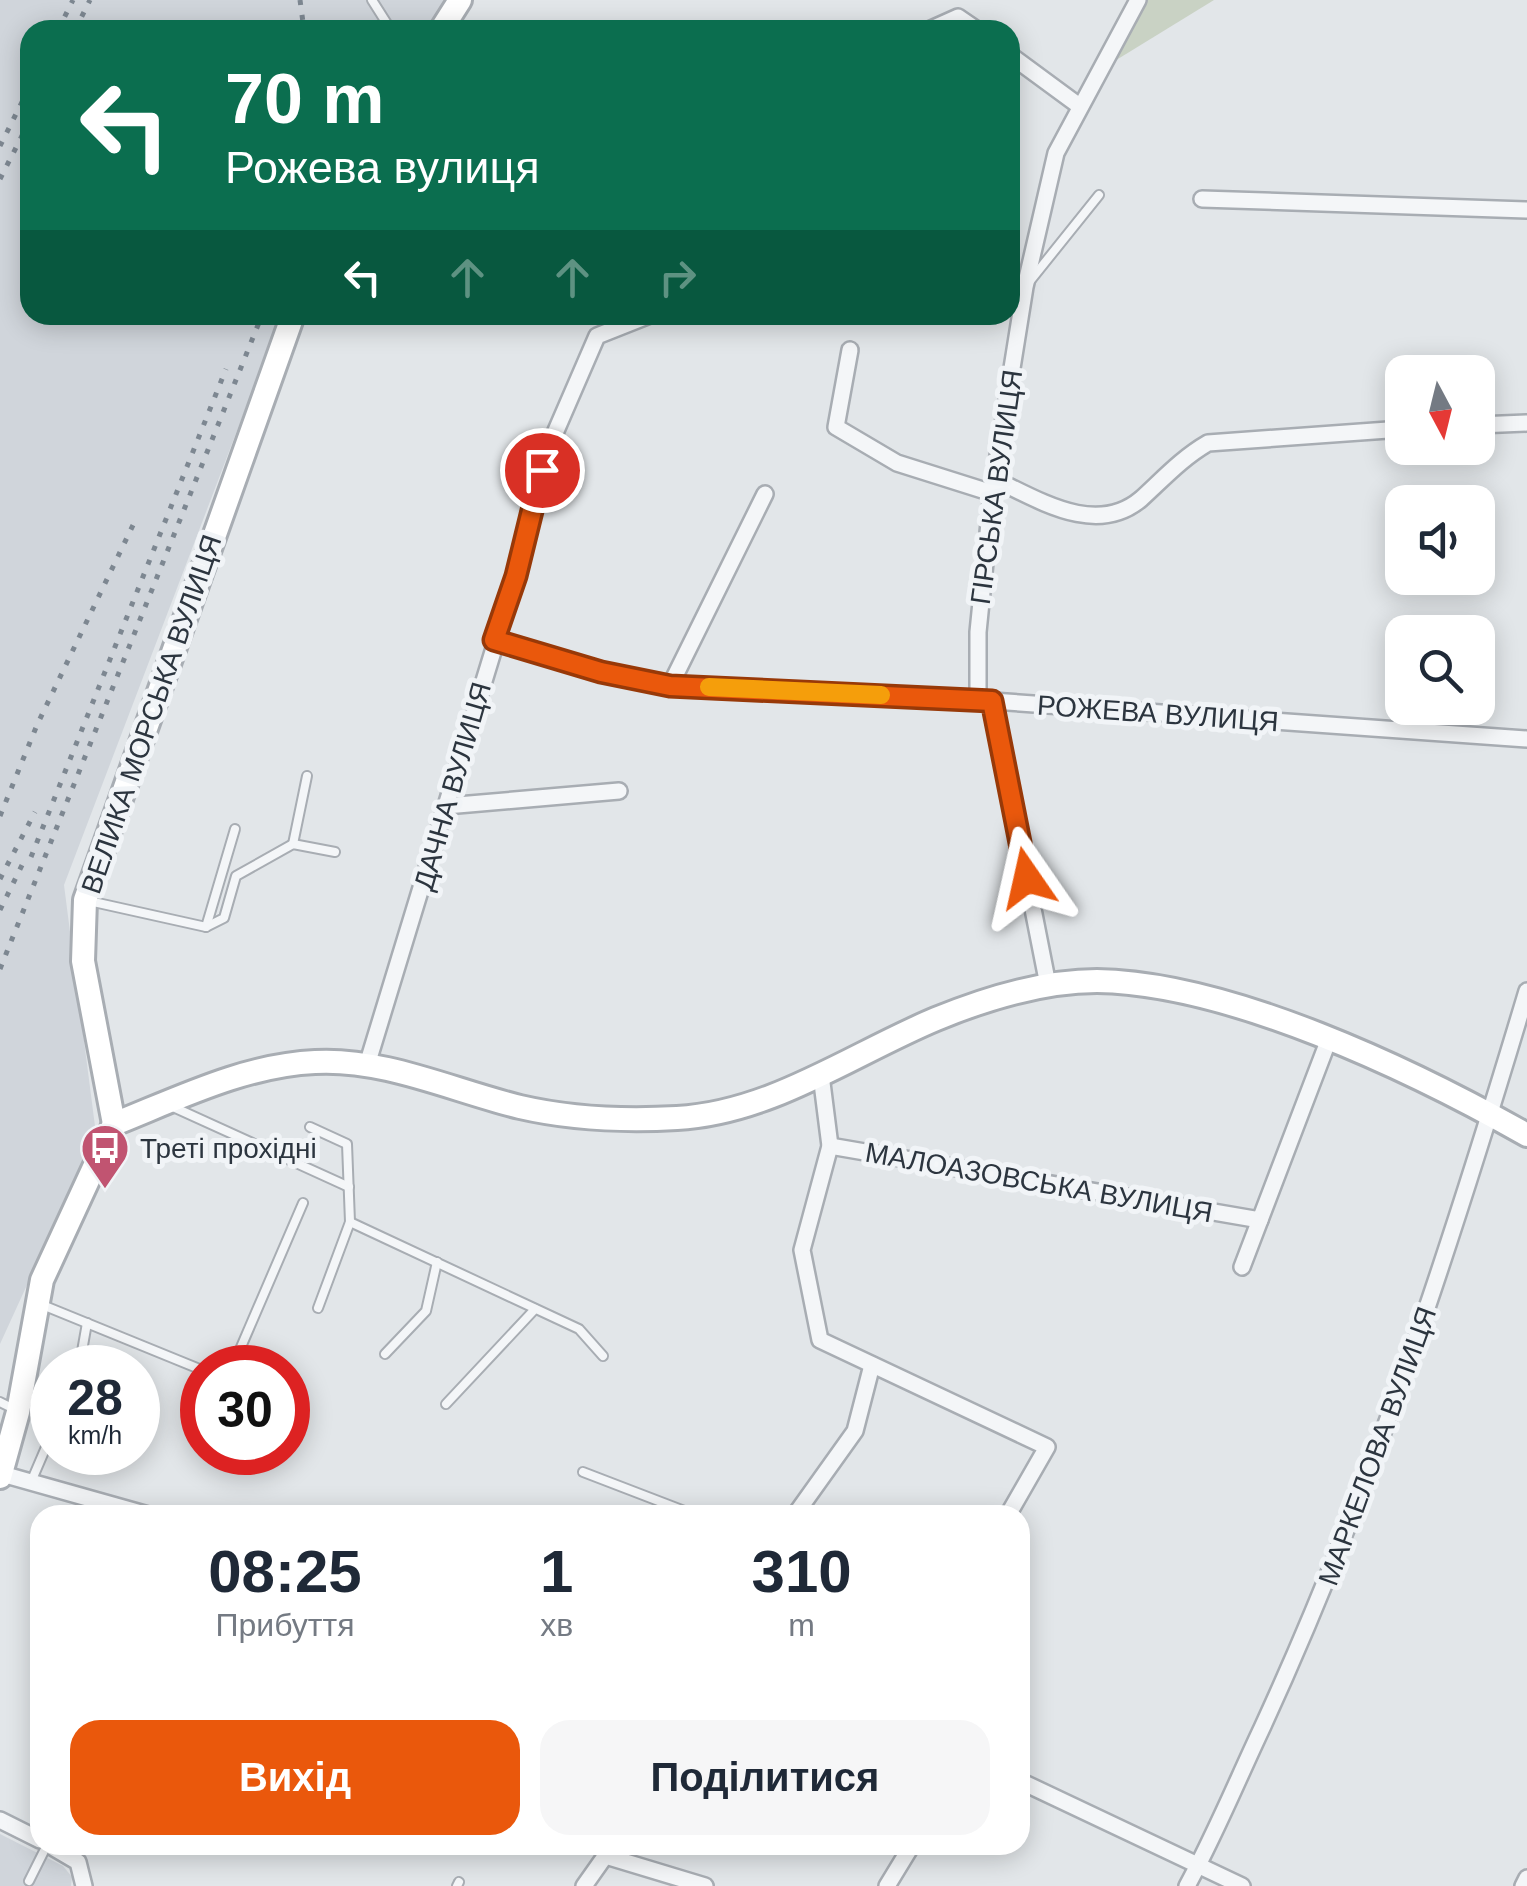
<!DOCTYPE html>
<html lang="uk">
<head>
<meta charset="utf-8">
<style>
  :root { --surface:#fff; --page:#f6f6f7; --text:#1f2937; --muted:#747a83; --accent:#ea580c }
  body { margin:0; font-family:Helvetica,sans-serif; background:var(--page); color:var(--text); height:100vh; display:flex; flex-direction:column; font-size:38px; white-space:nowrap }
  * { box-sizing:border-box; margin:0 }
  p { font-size:32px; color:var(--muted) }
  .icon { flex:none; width:55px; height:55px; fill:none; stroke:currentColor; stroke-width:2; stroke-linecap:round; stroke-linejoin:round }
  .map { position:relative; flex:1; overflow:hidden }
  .sheet { position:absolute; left:30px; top:1505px; width:1000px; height:350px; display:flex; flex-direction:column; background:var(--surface); border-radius:30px; box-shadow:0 5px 25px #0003 }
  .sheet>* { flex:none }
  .top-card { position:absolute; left:20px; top:20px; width:1000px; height:305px; border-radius:30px; box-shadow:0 5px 25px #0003; background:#0b6e4f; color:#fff; overflow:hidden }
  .needle { width:65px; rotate:173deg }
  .controls { position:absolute; left:1385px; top:355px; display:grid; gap:20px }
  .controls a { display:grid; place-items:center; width:110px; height:110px; border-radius:20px; background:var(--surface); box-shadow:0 5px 25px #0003; font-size:50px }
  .speed { position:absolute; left:30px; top:1345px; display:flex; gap:20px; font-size:50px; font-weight:700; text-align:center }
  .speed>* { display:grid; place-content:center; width:130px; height:130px; border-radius:50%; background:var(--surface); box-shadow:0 5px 25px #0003; line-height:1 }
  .speed small { font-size:25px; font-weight:400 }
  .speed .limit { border:15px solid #d22; background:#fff; color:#111 }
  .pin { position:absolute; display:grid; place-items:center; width:85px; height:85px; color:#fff; margin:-42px; border:5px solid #fff; border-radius:50%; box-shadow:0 2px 10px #0007 }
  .me { position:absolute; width:110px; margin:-55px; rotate:349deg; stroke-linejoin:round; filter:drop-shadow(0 0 8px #0008) }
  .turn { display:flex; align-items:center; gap:35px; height:210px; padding:0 40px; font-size:45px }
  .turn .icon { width:130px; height:130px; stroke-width:2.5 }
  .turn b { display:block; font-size:70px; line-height:85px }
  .lanes { display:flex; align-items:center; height:95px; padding:0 40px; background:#0003; justify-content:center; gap:50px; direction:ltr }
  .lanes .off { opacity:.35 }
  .eta { display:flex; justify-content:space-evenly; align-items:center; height:170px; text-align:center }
  .eta b { font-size:60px; font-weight:600; line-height:70px }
  .action { display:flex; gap:20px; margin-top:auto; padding:20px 40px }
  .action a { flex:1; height:115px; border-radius:30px; background:var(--accent); color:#fff; font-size:40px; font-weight:600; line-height:115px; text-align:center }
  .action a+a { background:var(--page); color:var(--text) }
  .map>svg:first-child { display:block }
</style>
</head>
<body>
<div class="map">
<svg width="1527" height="1886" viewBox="0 0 1527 1886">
  <rect width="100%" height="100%" fill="#e2e6e9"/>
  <!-- built -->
  <g fill="#d0d5db">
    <path d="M0,0H446L428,30H30V315H281L64,885L96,1134L0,1344Z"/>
    <path d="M0,1834L63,1866L72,1877L71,1886H0Z"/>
  </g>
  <!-- green -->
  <path fill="#c9d2c4" d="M1142,0H1214L1113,62L1109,59Z"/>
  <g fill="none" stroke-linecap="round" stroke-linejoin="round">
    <!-- stream -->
    <path stroke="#a1b7c5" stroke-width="5" d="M376,315H379"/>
    <!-- lane casing -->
    <g stroke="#a8adb3" stroke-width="12">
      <g id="lane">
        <path d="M372,0L391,30"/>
        <path d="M1030,281L1099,195"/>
        <path d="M293,844L307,776"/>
        <path d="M89,901L206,927L224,918L236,876L293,844L335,852"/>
        <path d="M206,927L235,829"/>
        <path d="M171,1106L349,1187"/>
        <path d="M310,1127L347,1144L350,1222L318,1308"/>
        <path d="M350,1222L579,1329L603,1356"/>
        <path d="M40,1304L202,1370"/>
        <path d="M385,1354L426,1311L437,1262"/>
        <path d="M79,1368L87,1323"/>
        <path d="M232,1368L303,1203"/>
        <path d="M0,1402L14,1409"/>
        <path d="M446,1404L535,1309"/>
        <path d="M583,1472L695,1515"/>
        <path d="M31,1482L52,1433"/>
        <path d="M29,1881L47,1845"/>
        <path d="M457,1886L459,1882"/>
      </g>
    </g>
    <!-- street casing -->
    <g stroke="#a8adb3" stroke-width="20">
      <g id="street">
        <path d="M929,30L958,17L977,30"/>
        <path d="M1010,55L1078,105"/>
        <path d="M1202,199L1527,210"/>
        <path d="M850,350L836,427L897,463L992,493"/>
        <path d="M1478,425L1527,423"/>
        <path d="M994,479C1039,500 1096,537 1141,499C1163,479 1182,458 1208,443L1402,429"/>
        <path d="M494,641L601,672L670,686L978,700L1527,739"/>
        <path d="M670,686L765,494"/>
        <path d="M978,700V632L992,493L1025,287L1056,153L1138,0"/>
        <path d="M992,701L1048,985"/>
        <path d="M446,806L619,791"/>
        <path d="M367,1065L516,576L532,501L552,440L597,336L650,315"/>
        <path d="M821,1075L830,1146L802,1250L820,1340L1047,1447L1008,1515"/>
        <path d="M830,1146L1260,1220"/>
        <path d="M1242,1267L1329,1039"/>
        <path d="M2,1474L148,1515"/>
        <path d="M795,1515L855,1431L872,1365"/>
        <path d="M1020,1781L1242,1886"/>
        <path d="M0,1820L40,1840"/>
        <path d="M49,1845L78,1862L84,1886"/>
        <path d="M609,1857L705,1886"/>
        <path d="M584,1886L613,1845"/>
        <path d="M887,1886L912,1845"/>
        <path d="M1187,1886C1215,1835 1237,1781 1262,1728C1372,1489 1452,1242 1527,991"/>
        <path d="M1523,1886L1527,1878"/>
      </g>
    </g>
    <!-- secondary casing -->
    <g stroke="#a8adb3" stroke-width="28">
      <g id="secondary">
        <path d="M441,30L460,0"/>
        <path d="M114,1124C177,1099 245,1065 315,1062C384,1058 454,1091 520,1107C572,1119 624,1121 677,1118C771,1113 852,1054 936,1019C987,998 1042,981 1097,981C1230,983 1412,1070 1527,1135"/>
        <path d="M114,1124L83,961L85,900L293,315"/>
        <path d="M0,1477L18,1412L42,1280L114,1124"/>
      </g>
    </g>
    <!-- lane -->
    <use href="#lane" stroke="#f4f6f8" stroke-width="8"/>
    <!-- street -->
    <use href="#street" stroke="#f4f6f8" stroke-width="15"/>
    <!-- secondary -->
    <use href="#secondary" stroke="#fff" stroke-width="22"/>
    <!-- rail -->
    <g stroke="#7d8791" stroke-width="5" stroke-dasharray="5 10" stroke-linecap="butt">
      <path d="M300,0L304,30"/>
      <path d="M58,30L73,0"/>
      <path d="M75,30L90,0"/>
      <path d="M0,146L30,86"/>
      <path d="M0,179L30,120"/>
      <path d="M0,816L37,725L134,523"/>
      <path d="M31,857L226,369"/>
      <path d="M0,879L35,812"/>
      <path d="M0,910L24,861"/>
      <path d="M0,969L262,315"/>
    </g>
  </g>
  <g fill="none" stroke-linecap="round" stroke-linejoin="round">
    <!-- route casing -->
    <g stroke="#983908" stroke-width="25">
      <path id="route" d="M542,470L516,576L494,640L601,672L670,686L992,701L1027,878"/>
    </g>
    <!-- route -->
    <use href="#route" stroke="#ea580c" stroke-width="18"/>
    <!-- slow -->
    <path stroke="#f59e0b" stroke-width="18" d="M709,687L881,695"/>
  </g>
  <!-- icons -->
  <defs>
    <g id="bus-pin" transform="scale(2.5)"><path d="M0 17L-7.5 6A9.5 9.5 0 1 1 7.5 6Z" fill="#c15471" stroke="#f1f4f7"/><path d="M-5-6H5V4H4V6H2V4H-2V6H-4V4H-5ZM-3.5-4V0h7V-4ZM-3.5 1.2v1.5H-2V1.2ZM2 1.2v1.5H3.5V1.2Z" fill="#fff"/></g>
  </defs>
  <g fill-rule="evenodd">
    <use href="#bus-pin" x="105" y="1148"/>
  </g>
  <g text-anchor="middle" stroke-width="10" stroke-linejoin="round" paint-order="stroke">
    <!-- street labels -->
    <g font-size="28" fill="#2c353f" stroke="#f1f4f7">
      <text transform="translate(996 487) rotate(-82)" y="10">ГІРСЬКА ВУЛИЦЯ</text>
      <text transform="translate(1158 713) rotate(4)" y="10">РОЖЕВА ВУЛИЦЯ</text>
      <text transform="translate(151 714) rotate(-71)" y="10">ВЕЛИКА МОРСЬКА ВУЛИЦЯ</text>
      <text transform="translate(452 786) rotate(-74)" y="10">ДАЧНА ВУЛИЦЯ</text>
      <text transform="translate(1039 1182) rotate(10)" y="10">МАЛОАЗОВСЬКА ВУЛИЦЯ</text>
      <text transform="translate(1377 1446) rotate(-70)" y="10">МАРКЕЛОВА ВУЛИЦЯ</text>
    </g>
    <!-- poi labels -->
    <g font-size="28" fill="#2c353f" stroke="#f1f4f7" text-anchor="start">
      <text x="140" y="1158">Треті прохідні</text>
    </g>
  </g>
</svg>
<div class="controls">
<a><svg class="needle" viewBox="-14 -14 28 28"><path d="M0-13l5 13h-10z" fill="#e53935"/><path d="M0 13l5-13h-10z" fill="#747a83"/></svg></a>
<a><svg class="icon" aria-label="sound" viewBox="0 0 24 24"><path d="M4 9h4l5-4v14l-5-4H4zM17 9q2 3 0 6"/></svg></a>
<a><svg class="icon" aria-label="search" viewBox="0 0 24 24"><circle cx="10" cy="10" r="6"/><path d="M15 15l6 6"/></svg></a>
</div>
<div class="speed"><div>28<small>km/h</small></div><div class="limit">30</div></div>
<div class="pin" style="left:542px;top:470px;background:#d93025"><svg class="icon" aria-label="arrive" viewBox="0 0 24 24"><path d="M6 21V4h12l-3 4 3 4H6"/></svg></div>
<svg class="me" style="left:1027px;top:878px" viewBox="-20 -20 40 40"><path d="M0-17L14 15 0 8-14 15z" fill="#ea580c" stroke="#fff" stroke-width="4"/></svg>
<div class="top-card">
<div class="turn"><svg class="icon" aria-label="left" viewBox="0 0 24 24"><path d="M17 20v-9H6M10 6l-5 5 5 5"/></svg><div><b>70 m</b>Рожева вулиця</div></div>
<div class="lanes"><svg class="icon" aria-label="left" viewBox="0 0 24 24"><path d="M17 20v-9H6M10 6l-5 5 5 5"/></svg><svg class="icon off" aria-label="ahead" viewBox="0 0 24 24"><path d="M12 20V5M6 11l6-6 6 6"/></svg><svg class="icon off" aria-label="ahead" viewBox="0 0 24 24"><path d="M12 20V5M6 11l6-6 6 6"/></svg><svg class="icon off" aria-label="right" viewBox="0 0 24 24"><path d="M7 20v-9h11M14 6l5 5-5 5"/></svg></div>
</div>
<section class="sheet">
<div class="eta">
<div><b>08:25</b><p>Прибуття</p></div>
<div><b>1</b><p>хв</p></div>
<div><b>310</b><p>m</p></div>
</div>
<div class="action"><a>Вихід</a><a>Поділитися</a></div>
</section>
</div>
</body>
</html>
